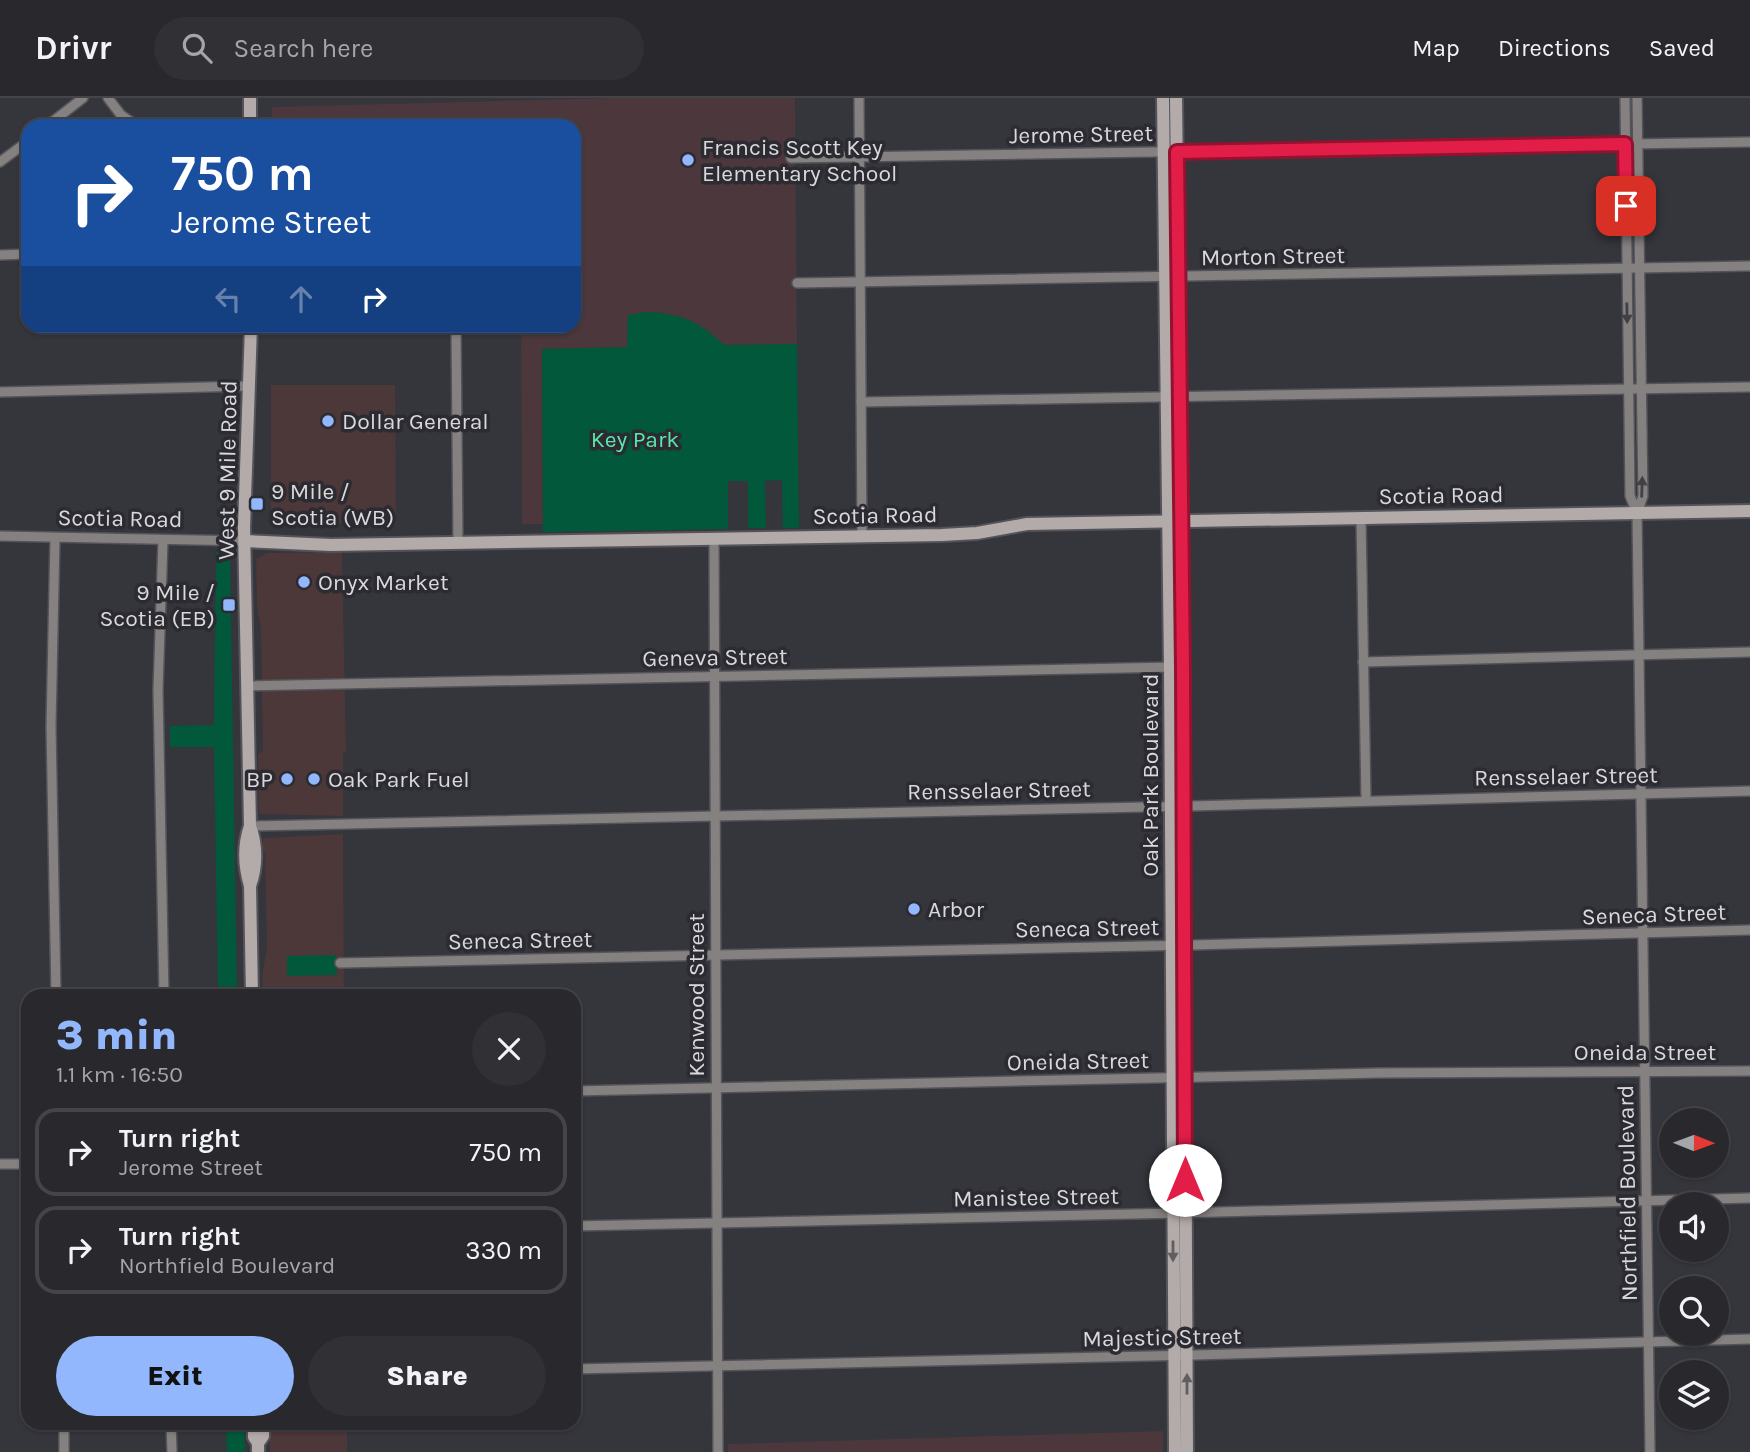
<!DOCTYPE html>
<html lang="en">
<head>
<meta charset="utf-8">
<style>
  :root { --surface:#28282d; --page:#303035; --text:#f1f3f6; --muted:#a5a6aa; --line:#444449; --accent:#93b7fd }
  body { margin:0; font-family:Karla,sans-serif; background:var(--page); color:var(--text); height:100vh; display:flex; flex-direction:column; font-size:26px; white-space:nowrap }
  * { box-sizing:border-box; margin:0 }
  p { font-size:23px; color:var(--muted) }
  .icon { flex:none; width:38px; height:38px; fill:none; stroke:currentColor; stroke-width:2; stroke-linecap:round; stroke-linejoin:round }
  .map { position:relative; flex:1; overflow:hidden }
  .drawer { position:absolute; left:21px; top:891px; width:560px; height:441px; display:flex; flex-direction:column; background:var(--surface); border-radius:21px; box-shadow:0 2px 5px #0004,0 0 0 2px var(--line) }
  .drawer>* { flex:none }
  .hud { position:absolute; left:21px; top:21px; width:560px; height:214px; border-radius:21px; box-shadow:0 2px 5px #0004,0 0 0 2px var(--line); background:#1a4fa0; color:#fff; overflow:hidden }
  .needle { width:46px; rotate:91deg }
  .tools { position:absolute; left:1659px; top:1010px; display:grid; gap:14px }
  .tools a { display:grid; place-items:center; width:70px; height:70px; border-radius:50%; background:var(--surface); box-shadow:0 2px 5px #0004,0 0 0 2px var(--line); font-size:35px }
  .pin { position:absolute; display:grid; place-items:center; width:60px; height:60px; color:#fff; margin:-30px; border-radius:14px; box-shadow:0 4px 10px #0006 }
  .me { position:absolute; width:77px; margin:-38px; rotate:0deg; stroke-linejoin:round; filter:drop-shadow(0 0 5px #0008) }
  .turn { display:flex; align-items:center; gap:24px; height:147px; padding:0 35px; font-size:32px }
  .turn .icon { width:91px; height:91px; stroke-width:2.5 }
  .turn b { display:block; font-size:49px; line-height:60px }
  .lanes { display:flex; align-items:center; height:66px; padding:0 35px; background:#0003; justify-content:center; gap:35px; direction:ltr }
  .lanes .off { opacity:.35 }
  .round { display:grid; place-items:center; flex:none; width:74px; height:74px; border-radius:37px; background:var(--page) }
  .overview { display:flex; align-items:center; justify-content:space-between; height:119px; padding:0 35px }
  h1 { font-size:42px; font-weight:800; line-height:52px; color:var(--accent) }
  .button { display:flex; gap:14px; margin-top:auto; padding:14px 35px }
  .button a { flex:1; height:80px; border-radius:42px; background:var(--accent); color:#111; font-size:28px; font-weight:800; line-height:80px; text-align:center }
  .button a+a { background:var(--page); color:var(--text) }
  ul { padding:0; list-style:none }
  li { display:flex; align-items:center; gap:21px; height:88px; margin:0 14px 10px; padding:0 21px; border:4px solid var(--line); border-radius:21px }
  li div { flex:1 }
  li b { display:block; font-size:26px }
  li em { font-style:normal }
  header { display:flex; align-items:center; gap:42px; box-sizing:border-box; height:98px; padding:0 35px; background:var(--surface); border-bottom:2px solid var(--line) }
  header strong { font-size:33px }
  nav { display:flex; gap:38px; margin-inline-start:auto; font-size:24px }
  .search { width:490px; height:63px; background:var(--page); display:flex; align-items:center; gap:18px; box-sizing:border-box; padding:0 24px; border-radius:38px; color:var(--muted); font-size:26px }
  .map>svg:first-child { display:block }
</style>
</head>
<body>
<header>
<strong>Drivr</strong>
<div class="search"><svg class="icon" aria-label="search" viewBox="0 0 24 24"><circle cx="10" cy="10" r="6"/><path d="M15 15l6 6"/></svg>Search here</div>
<nav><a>Map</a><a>Directions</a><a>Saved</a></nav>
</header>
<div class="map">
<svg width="1750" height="1354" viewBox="0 0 1750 1354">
  <rect width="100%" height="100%" fill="#35353c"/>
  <!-- commercial -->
  <g fill="#4c3739">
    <path d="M271,287H395L396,425L271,426Z"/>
    <path d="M342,454L346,654H343V718L259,716L258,656L263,653L261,532L257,507L256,461L267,455Z"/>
    <path d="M343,736L344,898H263L262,879L267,849L265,756L262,751L263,740Z"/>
    <path d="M269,1325H347V1354H270Z"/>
  </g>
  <!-- education -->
  <g fill="#4b373c">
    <path d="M615,0H795L797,246L542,251L543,426H522L521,228H574V28H334V21L272,23V9Z"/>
    <path d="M1163,1333V1354H728V1346Z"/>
  </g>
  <!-- green -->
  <g fill="#02583b">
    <path d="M646,214C679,215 700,223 724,247L797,246L799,430H783L782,382L765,383L766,430H748V383H728V431L543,434L542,251L627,249L628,217Z"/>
    <path d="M216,454H230L237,898H218L214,649H170V628L214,627Z"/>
    <path d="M336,857L337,877L287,878V858Z"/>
    <path d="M226,1325H244L245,1354H227Z"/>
  </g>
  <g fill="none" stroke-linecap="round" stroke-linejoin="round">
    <!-- street casing -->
    <g stroke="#535359" stroke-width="12">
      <g id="street">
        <path d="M108,0L121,17L137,28"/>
        <path d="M859,0L862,438"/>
        <path d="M1625,0L1630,398L1637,415L1643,398L1637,0"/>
        <path d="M47,28L83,0"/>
        <path d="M791,60L1750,44"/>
        <path d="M0,64L28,43"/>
        <path d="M0,157L28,156"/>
        <path d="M797,185L1750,168"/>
        <path d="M456,228L458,445"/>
        <path d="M0,294L250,288"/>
        <path d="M861,304L1750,289"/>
        <path d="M1637,415L1650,1354"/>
        <path d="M1361,420L1366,703"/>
        <path d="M0,438L245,443"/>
        <path d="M55,440L51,628L56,898"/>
        <path d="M714,441L718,1354"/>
        <path d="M163,442L158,592L164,898"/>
        <path d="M1363,564L1750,554"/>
        <path d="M247,588L1173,569"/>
        <path d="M250,728L1192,708L1750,693"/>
        <path d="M340,865L1192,847L1750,832"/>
        <path d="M574,993L1379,975L1750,973"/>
        <path d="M0,1066H28"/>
        <path d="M574,1128L1180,1115L1750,1100"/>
        <path d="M574,1271L1195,1257L1750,1241"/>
        <path d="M64,1325V1354"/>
        <path d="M171,1325L172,1354"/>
      </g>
    </g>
    <!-- secondary casing -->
    <g stroke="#535359" stroke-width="16">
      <g id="secondary">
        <path d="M250,0V28"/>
        <path d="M1163,0L1170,569L1175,1354"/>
        <path d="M1176,0L1183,569L1187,1354"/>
        <path d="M251,228L244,429L250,728C243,748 244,768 250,788L252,898"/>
        <path d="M245,443L331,447L942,437L977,435L1027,426L1750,413"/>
        <path d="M250,728C257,747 257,769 250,788"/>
        <path d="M254,1325V1339L258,1345V1354"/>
        <path d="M258,1345L263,1338V1325"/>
      </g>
    </g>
    <!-- street -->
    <use href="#street" stroke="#858180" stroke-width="9"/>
    <!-- secondary -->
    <use href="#secondary" stroke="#b2aba9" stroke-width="12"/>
  </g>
  <!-- one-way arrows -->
  <defs><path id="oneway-solid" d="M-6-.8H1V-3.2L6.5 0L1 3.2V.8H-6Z" transform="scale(1.75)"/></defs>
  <g fill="#424045">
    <use href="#oneway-solid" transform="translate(1627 215) rotate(89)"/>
    <use href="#oneway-solid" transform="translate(1642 389) rotate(-88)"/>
  </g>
  <g fill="#615e61">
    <use href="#oneway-solid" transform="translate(1173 1153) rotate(90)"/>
    <use href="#oneway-solid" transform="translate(1187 1286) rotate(-90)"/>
  </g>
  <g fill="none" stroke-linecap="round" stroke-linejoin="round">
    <!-- route casing -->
    <g stroke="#92132f" stroke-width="18">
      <path id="route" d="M1185,1082L1183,569L1177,54L1625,46L1626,108"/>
    </g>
    <!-- route -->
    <use href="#route" stroke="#e11d48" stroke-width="12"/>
  </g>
  <!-- markers -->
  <g fill="#93b7fd" stroke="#2b2b31" stroke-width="2.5">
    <circle cx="688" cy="62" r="7"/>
    <circle cx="328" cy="323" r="7"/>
    <rect x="250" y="399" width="14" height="14" rx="3.5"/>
    <circle cx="304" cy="484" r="7"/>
    <rect x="222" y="500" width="14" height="14" rx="3.5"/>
    <circle cx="287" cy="681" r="7"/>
    <circle cx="314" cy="681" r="7"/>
    <circle cx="914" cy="811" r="7"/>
  </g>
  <g text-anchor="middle" stroke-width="7" stroke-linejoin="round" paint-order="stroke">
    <!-- street labels -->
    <g font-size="23" fill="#d9d9dd" stroke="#2b2b31">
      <text transform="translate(1081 36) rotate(-1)" y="8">Jerome Street</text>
      <text transform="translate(1273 158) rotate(-1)" y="8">Morton Street</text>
      <text transform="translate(227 372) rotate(-89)" y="8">West 9 Mile Road</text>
      <text transform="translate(1441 397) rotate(-1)" y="8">Scotia Road</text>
      <text transform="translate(875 417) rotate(-1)" y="8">Scotia Road</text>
      <text transform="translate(120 420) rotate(1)" y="8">Scotia Road</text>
      <text transform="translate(715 559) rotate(-1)" y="8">Geneva Street</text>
      <text transform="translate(1150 677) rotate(-90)" y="8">Oak Park Boulevard</text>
      <text transform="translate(1566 678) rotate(-1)" y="8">Rensselaer Street</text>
      <text transform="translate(999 692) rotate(-1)" y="8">Rensselaer Street</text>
      <text transform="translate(1654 816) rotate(-2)" y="8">Seneca Street</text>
      <text transform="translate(1087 830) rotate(-1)" y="8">Seneca Street</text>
      <text transform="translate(520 842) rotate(-1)" y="8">Seneca Street</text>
      <text transform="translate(696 897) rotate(-90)" y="8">Kenwood Street</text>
      <text x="1645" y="962">Oneida Street</text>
      <text transform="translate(1078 963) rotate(-1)" y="8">Oneida Street</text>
      <text transform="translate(1627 1095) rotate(-91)" y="8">Northfield Boulevard</text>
      <text transform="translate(1036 1099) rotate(-1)" y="8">Manistee Street</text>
      <text transform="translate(1162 1239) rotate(-1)" y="8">Majestic Street</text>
    </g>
    <!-- poi labels -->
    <g font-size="23" fill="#d9d9dd" stroke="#2b2b31" text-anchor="start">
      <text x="702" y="57">Francis Scott Key<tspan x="702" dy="26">Elementary School</tspan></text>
      <text x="342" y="331">Dollar General</text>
      <text x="271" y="401">9 Mile /<tspan x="271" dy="26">Scotia (WB)</tspan></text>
      <text x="318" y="492">Onyx Market</text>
      <text x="215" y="502" text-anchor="end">9 Mile /<tspan x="215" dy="26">Scotia (EB)</tspan></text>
      <text x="273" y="689" text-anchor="end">BP</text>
      <text x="328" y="689">Oak Park Fuel</text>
      <text x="928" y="819">Arbor</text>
    </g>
    <!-- park labels -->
    <g font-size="23" fill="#5ae7ab" stroke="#2b2b31">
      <text x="635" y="349">Key Park</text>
    </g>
  </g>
</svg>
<div class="tools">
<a><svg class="needle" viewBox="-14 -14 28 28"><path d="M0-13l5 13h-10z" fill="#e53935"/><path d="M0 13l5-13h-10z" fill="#a5a6aa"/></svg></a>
<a><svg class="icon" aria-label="sound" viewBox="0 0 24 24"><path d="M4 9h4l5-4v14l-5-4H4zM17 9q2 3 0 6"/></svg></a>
<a><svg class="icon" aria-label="search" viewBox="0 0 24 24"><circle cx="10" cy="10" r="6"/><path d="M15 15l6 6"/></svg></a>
<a><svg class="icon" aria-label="layers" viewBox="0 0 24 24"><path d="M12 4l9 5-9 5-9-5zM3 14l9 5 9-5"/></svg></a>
</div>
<div class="pin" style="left:1626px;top:108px;background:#d93025"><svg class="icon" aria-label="arrive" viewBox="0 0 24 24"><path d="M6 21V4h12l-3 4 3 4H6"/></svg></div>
<svg class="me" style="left:1185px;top:1082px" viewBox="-20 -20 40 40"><circle r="19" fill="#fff"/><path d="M0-13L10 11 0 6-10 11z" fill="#e11d48"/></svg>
<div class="hud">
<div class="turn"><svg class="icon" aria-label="right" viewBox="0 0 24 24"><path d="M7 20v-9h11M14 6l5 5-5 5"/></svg><div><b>750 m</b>Jerome Street</div></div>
<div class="lanes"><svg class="icon off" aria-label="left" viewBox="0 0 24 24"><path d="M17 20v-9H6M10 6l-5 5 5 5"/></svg><svg class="icon off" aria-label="ahead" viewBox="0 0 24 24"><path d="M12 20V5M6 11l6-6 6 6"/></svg><svg class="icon" aria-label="right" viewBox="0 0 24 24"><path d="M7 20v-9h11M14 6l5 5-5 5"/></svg></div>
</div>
<section class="drawer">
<div class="overview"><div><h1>3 min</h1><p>1.1 km · 16:50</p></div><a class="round"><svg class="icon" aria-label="close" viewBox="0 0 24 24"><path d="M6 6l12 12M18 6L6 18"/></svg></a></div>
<ul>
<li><svg class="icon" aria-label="right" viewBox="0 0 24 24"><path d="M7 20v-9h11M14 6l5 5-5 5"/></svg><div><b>Turn right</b><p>Jerome Street</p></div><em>750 m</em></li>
<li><svg class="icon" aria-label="right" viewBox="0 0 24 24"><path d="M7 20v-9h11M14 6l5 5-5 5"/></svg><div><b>Turn right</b><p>Northfield Boulevard</p></div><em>330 m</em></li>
</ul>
<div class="button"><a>Exit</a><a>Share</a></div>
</section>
</div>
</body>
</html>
